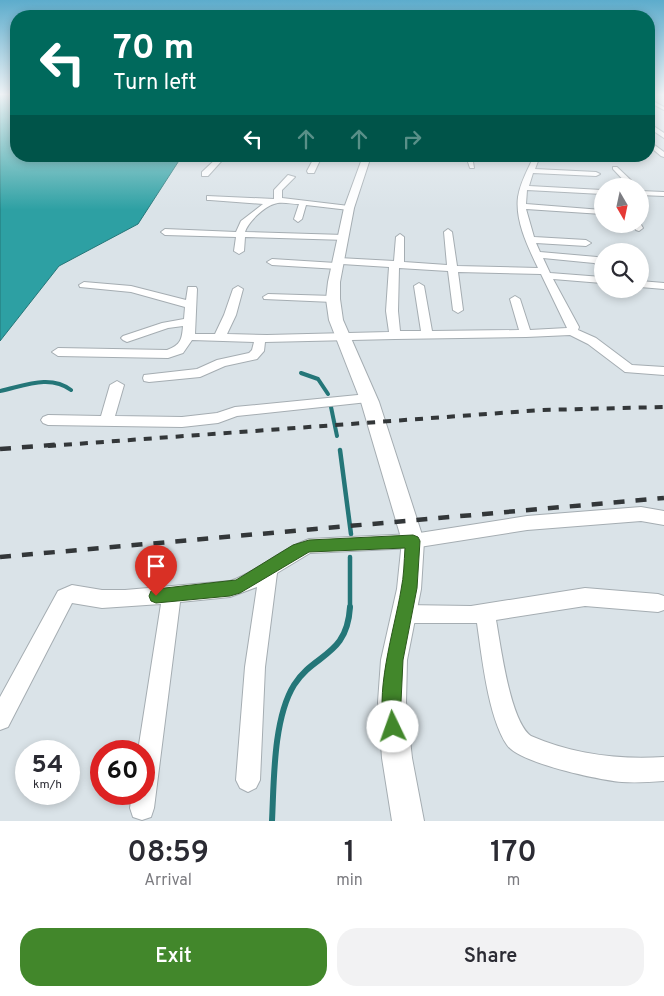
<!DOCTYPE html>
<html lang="en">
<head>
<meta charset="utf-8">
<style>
  :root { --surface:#fff; --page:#f2f2f3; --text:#2b2b33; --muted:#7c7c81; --accent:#42872b }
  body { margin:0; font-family:Overpass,sans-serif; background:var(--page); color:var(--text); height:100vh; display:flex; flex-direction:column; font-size:19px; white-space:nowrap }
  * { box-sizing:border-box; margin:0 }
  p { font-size:16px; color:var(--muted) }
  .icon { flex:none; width:28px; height:28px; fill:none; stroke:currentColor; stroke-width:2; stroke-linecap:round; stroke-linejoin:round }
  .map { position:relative; height:821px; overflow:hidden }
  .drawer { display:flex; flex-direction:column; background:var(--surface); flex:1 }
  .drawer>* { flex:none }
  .hud { position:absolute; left:10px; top:10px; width:645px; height:152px; border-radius:20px; box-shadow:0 2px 8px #0003; background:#00695c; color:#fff; overflow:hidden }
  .needle { width:32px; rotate:171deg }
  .tools { position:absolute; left:594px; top:178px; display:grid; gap:10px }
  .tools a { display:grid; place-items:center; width:55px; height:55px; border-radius:50%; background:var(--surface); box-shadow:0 2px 8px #0003; font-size:25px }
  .speed { position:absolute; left:15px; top:740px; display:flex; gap:10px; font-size:25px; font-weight:700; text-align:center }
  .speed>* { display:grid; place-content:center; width:65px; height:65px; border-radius:50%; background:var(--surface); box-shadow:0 2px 8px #0003; line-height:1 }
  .speed small { font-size:12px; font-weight:400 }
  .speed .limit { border:8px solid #d22; background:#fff; color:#111 }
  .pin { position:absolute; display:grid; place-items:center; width:42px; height:42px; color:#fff; margin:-51px -21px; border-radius:50% 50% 50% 0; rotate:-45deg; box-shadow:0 0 5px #0007 }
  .pin .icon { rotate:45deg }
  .me { position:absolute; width:55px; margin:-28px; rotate:357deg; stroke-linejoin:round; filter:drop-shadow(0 0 4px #0008) }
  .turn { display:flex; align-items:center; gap:18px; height:105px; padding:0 20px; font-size:22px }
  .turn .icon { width:65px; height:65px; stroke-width:2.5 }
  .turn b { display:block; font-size:35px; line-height:42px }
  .lanes { display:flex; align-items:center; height:48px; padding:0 20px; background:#0003; justify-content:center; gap:25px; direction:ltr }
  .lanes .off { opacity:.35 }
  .eta { display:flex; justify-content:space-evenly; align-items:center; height:85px; text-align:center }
  .eta b { font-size:30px; font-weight:600; line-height:35px }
  .action { display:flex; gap:10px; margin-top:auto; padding:10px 20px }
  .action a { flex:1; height:58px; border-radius:20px; background:var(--accent); color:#fff; font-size:20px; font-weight:600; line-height:58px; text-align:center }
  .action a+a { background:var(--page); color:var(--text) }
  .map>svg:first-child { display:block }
</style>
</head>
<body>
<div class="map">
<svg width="664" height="821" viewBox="0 0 664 821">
  <rect width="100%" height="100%" fill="#dae3e8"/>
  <!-- water -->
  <path fill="#2da0a3" stroke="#247678" d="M0,95H16V156H182L138,224L59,266L0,341Z"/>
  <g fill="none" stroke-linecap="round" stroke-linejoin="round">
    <!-- stream-far2 -->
    <g stroke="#247678" stroke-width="4">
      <path d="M301,373L318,379L328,394"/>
      <path d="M0,391C24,386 50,374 71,390"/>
      <path d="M331,407L337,436"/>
    </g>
    <!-- stream-far1 -->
    <g stroke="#247678" stroke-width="4.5">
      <path d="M340,450L351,534"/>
      <path d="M350,557V609"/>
    </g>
    <!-- stream -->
    <path stroke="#247678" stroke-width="6" d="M272,821C274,782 273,719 294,685C314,653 347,657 350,607"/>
    <!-- minor casing -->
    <g stroke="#a5adb2" stroke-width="2">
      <g id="minor">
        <path d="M649,99L664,107V110L649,102Z"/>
        <path d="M649,123L664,133V138L649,128Z"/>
        <path d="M649,141L664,152V157L661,156L649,146Z"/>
        <path d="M219,156H226L208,176H202V172Z"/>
        <path d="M315,156H322L314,173H308L307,171Z"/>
        <path d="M466,156H472L474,168H470Z"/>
        <path d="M534,156H540L535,169L596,172L600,174L596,176L533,173L529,186L602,190V194L527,190L526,204L602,210V214L526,209L534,237L586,240L591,243L586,246L536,243L540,252L597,257L602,260V268L594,263L543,258L550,273L602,277V283L553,279L579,327L578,330L596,338L632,365L664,367V375L625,372L588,344L570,335L526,337L395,339L265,342L264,351L257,359L225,366L200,377L149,382L144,381L143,378L144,375L197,369L217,360L249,353L252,350L254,342L192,340L183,353L168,358L58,356L52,352L58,348L167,350C181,345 182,339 183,326L168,328L127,342L123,340L121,338L123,336L162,323L184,319L185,307L131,292L80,287L79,285L84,282L131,286L186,300L188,287H196L197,289L195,334H215L224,315L233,289L238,286L243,289L236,315L227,334L267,335L389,332L386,311L389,267L342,264L341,268L338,269L272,265L267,262L272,259L336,263V259L339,258L394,261L396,237L400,234L404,237V262L447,265L444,232L448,229L452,232L457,266L538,268C528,247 515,221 518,197C520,183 528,169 534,156ZM399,268L448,271L453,310L458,313L463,310L458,272L541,274L567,328L530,330L520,299L515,296L510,299L519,330L432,331L424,286L419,283L414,286L421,331H400L398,311Z"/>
        <path d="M613,167H617L637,186H629L613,169Z"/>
        <path d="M288,175L295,177L282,190V198L349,206L353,208L349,210L306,205L302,219L298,222L294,219L299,204C291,204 281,201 274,204C264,207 248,222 245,232L344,235L347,236V240L245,237L244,251L239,254L234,251L236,237L165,235L161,232L165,229L236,232L241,221L263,204L210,200H207V196L274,199V190Z"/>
        <path d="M640,191L664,192V196L640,195Z"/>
        <path d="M640,223L643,228L639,231L636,230L632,224Z"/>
        <path d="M640,281L664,283V289L640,287Z"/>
        <path d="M268,294L333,296L338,299L333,302L264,299L263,297Z"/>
        <path d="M117,381L124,385L115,416L182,417L217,413L235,407L368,394L373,395L375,398L373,401L368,402L237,416L218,423L182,427L48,425L43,423L41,420L43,417L48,415L101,416L110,385Z"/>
        <path d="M641,507L664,511V525L641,521L527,530L413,548L310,553L277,573L265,667L260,780L256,788L248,792L240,788L236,780L245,667L257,587L230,597L180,602L154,808L151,817L142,820L133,817L130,808L132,794H144V751H138L161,604L102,608L72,603L8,727L0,730V697L58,591L72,585L102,590H125L230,581C259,571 280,549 309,539L413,534L527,516Z"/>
        <path d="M585,588L658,594L664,596V610L658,612L585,606L496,620C501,647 510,721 531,736C572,754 619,760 664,757V781C650,782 636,783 622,782C599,780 519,763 507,745C488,717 482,657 477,623H404L397,620L394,614L397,608L404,605L471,606Z"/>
      </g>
    </g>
    <!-- major casing -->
    <g stroke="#a5adb2" stroke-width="2">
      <path id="major" d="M363,156H371L354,208L340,282V299L343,320L379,402L424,541L421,589L407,660L406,702L412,758L424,821H392L382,758L378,702L381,660L397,589L402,541L361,402L329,320L326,299L328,282L344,208Z"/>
    </g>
    <!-- minor -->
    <use href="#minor" fill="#fff" fill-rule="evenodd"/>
    <!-- major -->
    <use href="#major" fill="#fff" fill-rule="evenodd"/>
    <!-- rail-far1 -->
    <path stroke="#333739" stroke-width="4" stroke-dasharray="8 8" stroke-linecap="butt" d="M48,446L542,410L664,407"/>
    <!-- rail -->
    <g stroke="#333739" stroke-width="4.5" stroke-dasharray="11 11" stroke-linecap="butt">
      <path d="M0,449L65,444"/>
      <path d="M0,557L664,498"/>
    </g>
  </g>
  <!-- sky -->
  <linearGradient id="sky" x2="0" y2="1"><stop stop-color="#5daccc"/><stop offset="0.45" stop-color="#eef2f5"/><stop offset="1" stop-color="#eef2f5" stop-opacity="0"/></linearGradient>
  <rect width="664" height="210" fill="url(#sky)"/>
  <!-- route -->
  <path fill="#42872b" stroke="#2b581c" d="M413,535L418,537L420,541L417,588L403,660L401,702L403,727L400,734L393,737L387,734C372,699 395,627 401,590C404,576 404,562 405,548L309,552L240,593L230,596L156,603L151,601L149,596L151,591L156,589L236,580L293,545L309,540Z"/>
</svg>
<div class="tools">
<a><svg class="needle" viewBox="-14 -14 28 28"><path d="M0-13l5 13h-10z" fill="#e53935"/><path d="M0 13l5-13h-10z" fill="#7c7c81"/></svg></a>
<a><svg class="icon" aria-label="search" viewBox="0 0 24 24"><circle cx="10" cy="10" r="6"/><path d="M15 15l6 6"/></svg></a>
</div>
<div class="speed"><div>54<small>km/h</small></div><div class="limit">60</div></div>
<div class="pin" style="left:156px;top:596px;background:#d93025"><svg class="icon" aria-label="arrive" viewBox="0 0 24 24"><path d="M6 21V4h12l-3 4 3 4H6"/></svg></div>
<svg class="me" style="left:393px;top:727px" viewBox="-20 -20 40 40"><circle r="19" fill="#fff"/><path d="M0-13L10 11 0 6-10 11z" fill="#42872b"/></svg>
<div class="hud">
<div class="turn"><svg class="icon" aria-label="left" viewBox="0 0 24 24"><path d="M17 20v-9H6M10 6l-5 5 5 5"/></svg><div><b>70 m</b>Turn left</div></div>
<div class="lanes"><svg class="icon" aria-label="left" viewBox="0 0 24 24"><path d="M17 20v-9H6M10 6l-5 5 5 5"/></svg><svg class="icon off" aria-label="ahead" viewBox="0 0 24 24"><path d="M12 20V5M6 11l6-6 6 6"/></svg><svg class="icon off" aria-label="ahead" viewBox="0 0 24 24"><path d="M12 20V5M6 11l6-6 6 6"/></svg><svg class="icon off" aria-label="right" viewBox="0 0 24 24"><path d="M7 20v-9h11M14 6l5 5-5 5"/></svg></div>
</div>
</div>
<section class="drawer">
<div class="eta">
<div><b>08:59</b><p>Arrival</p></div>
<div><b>1</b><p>min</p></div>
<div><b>170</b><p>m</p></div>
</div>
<div class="action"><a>Exit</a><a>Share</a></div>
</section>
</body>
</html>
